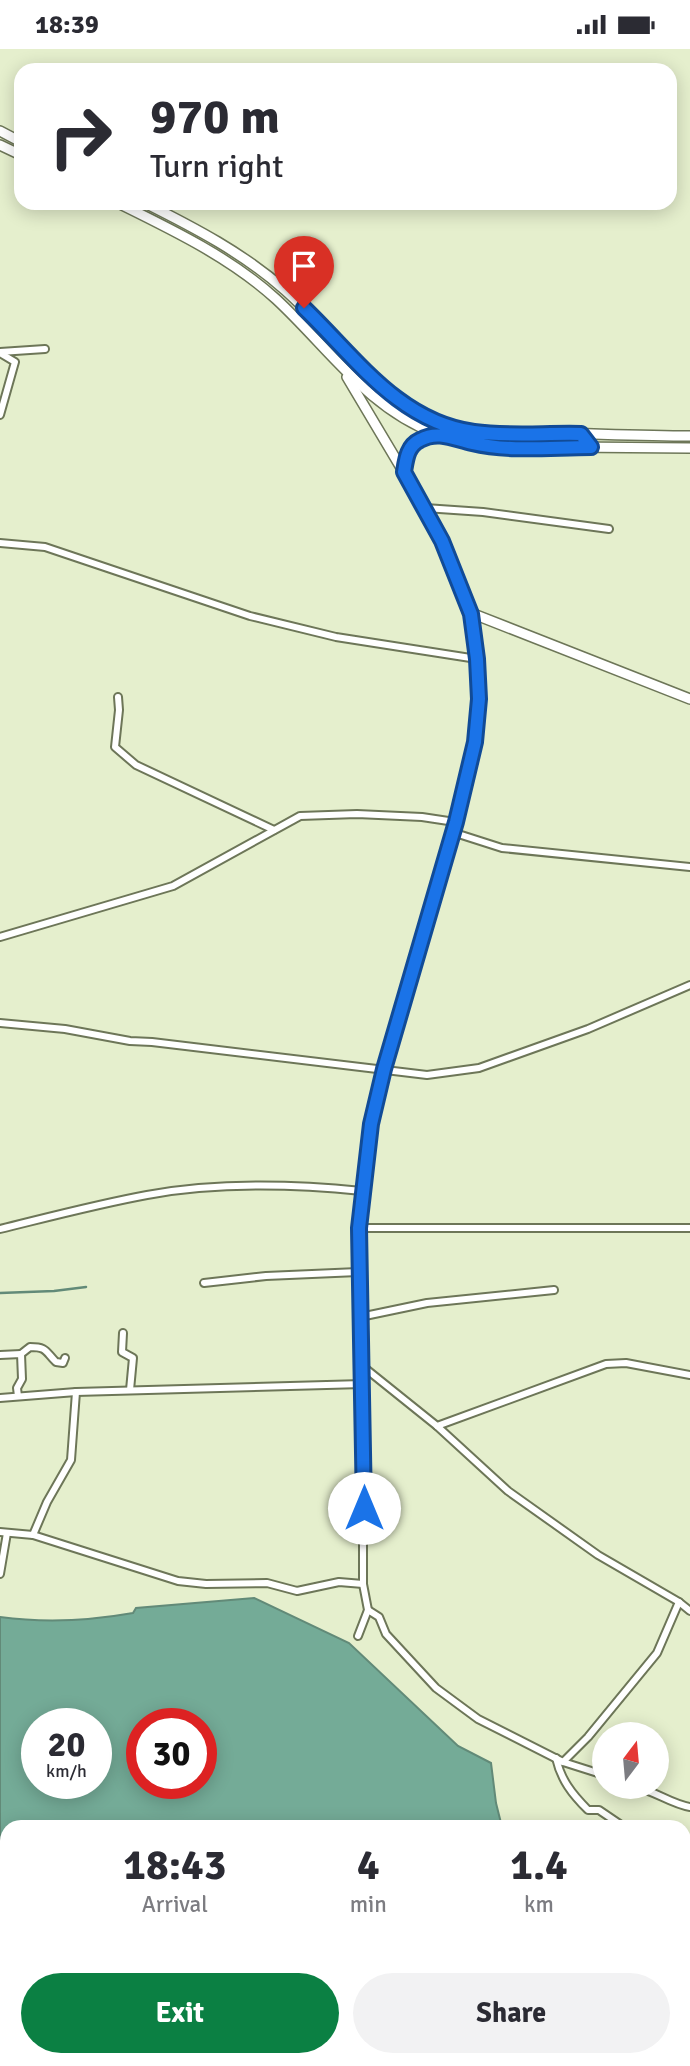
<!DOCTYPE html>
<html lang="en">
<head>
<meta charset="utf-8">
<style>
  :root { --surface:#fff; --page:#f2f2f3; --text:#2b2b33; --muted:#7c7c81; --accent:#0b8043 }
  body { margin:0; font-family:Signika,sans-serif; background:var(--page); color:var(--text); height:100vh; display:flex; flex-direction:column; font-size:26px; white-space:nowrap }
  * { box-sizing:border-box; margin:0 }
  p { font-size:23px; color:var(--muted) }
  .icon { flex:none; width:38px; height:38px; fill:none; stroke:currentColor; stroke-width:2; stroke-linecap:round; stroke-linejoin:round }
  .map { position:relative; flex:1; overflow:hidden }
  .details { position:absolute; left:0px; top:1771px; width:691px; height:247px; display:flex; flex-direction:column; background:var(--surface); border-radius:21px 21px 0 0; box-shadow:0 4px 18px #0003 }
  .details>* { flex:none }
  .hud { position:absolute; left:14px; top:14px; width:663px; height:147px; border-radius:21px; box-shadow:0 4px 18px #0003; background:#fff; color:var(--text); overflow:hidden }
  .needle { width:46px; rotate:16deg }
  .tools { position:absolute; left:592px; top:1673px; display:grid; gap:14px }
  .tools a { display:grid; place-items:center; width:77px; height:77px; border-radius:50%; background:var(--surface); box-shadow:0 4px 18px #0003; font-size:35px }
  .speed { position:absolute; left:21px; top:1659px; display:flex; gap:14px; font-size:35px; font-weight:700; text-align:center }
  .speed>* { display:grid; place-content:center; width:91px; height:91px; border-radius:50%; background:var(--surface); box-shadow:0 4px 18px #0003; line-height:1 }
  .speed small { font-size:18px; font-weight:400 }
  .speed .limit { border:10px solid #d22; background:#fff; color:#111 }
  .pin { position:absolute; display:grid; place-items:center; width:60px; height:60px; color:#fff; margin:-72px -30px; border-radius:50% 50% 50% 0; rotate:-45deg; box-shadow:0 0 7px #0007 }
  .pin .icon { rotate:45deg }
  .me { position:absolute; width:77px; margin:-38px; rotate:0deg; stroke-linejoin:round; filter:drop-shadow(0 0 5px #0008) }
  .turn { display:flex; align-items:center; gap:24px; height:147px; padding:0 21px; font-size:32px }
  .turn .icon { width:91px; height:91px; stroke-width:2.5 }
  .turn b { display:block; font-size:49px; line-height:60px }
  .eta { display:flex; justify-content:space-evenly; align-items:center; height:119px; text-align:center }
  .eta b { font-size:42px; font-weight:700; line-height:49px }
  .primary-button { display:flex; gap:14px; margin-top:auto; padding:14px 21px }
  .primary-button a { flex:1; height:80px; border-radius:42px; background:var(--accent); color:#fff; font-size:28px; font-weight:700; line-height:80px; text-align:center }
  .primary-button a+a { background:var(--page); color:var(--text) }
  .status { display:flex; justify-content:space-between; align-items:center; height:49px; padding:0 35px; background:var(--surface); direction:ltr }
  .status svg { height:19px; fill:currentColor }
  .map>svg:first-child { display:block }
</style>
</head>
<body>
<div class="status"><b>18:39</b><svg viewBox="0 0 49 12"><path d="M0 12V9h3v3zM5 12V6h3v6zM10 12V3h3v9zM15 12V0h3v12zM26 1h20v11H26zM47 4h2v5h-2z"/></svg></div>
<div class="map">
<svg width="690" height="2017" viewBox="0 0 690 2017">
  <rect width="100%" height="100%" fill="#e5efcd"/>
  <!-- water -->
  <path fill="#74ab97" stroke="#628a78" stroke-width="2" fill-rule="evenodd" d="M254,1549L349,1594L458,1697L491,1714L496,1754L502,1778H7V2011H684V1941L690,1946V2017H0V1568C45,1574 88,1572 133,1564L136,1559ZM37,1675H96V1734H37ZM142,1675H201V1734H142Z"/>
  <g fill="none" stroke-linecap="round" stroke-linejoin="round">
    <!-- stream -->
    <path stroke="#628a78" stroke-width="2.5" d="M0,1244L54,1242L86,1238"/>
    <!-- street casing -->
    <g stroke="#6d7658" stroke-width="10">
      <g id="street">
        <path d="M0,303L45,300"/>
        <path d="M0,304L15,313L0,366"/>
        <path d="M425,459L483,463L609,480"/>
        <path d="M0,494L45,498L250,567L336,588L477,610"/>
        <path d="M118,648L119,661L115,698L136,716L274,781"/>
        <path d="M452,783L502,799L690,818"/>
        <path d="M0,888L173,837L300,767L357,765L422,768L455,773"/>
        <path d="M0,974L65,980L130,992L152,993L427,1026L479,1019L588,980L690,936"/>
        <path d="M359,1179H690"/>
        <path d="M0,1180C49,1168 98,1155 147,1146C217,1133 292,1135 362,1142"/>
        <path d="M204,1234L266,1227L358,1223"/>
        <path d="M360,1268L427,1254L554,1241"/>
        <path d="M123,1284L122,1303L133,1309L130,1341"/>
        <path d="M21,1305L30,1298C47,1298 45,1302 56,1313L63,1314L65,1309"/>
        <path d="M0,1306L21,1305L22,1330L17,1339L18,1347"/>
        <path d="M361,1316L437,1377L508,1442L598,1506L679,1553L690,1562"/>
        <path d="M0,1349L76,1343L363,1335"/>
        <path d="M437,1377L606,1315L626,1314L690,1326"/>
        <path d="M0,1483L33,1486L178,1532L206,1535L267,1534L297,1542L339,1533L363,1535"/>
        <path d="M33,1486L47,1453L71,1411L76,1343"/>
        <path d="M0,1525L7,1484"/>
        <path d="M368,1561L379,1568L386,1585L436,1639L478,1670L563,1713L604,1726"/>
        <path d="M358,1587L368,1561L363,1535V1335L358,1223L362,1142L371,1075L384,1020L455,773L475,693L479,650L477,610L471,564"/>
        <path d="M556,1709C561,1731 572,1745 588,1761H599L624,1778"/>
        <path d="M563,1713L588,1688L657,1604L679,1553"/>
        <path d="M636,1738C655,1742 671,1755 690,1758"/>
        <path d="M684,1821L690,1825"/>
      </g>
    </g>
    <!-- secondary casing -->
    <g stroke="#6d7658" stroke-width="12">
      <g id="secondary">
        <path d="M0,82L21,93"/>
        <path d="M0,96L21,106"/>
        <path d="M118,154C173,181 231,209 276,250C328,298 368,360 437,385C480,400 523,398 568,398C609,398 649,399 690,399"/>
        <path d="M145,154C195,179 243,204 285,241C335,285 373,346 436,372C475,389 516,384 557,384C601,385 646,387 690,387"/>
        <path d="M347,328L425,459L450,510L471,564L690,650"/>
        <path d="M404,423C409,398 412,392 437,385"/>
      </g>
    </g>
    <!-- street -->
    <use href="#street" stroke="#fff" stroke-width="6"/>
    <!-- secondary -->
    <use href="#secondary" stroke="#fff" stroke-width="9"/>
  </g>
  <g fill="none" stroke-linecap="round" stroke-linejoin="round">
    <!-- route casing -->
    <g stroke="#114b97" stroke-width="18">
      <path id="route" d="M304,259C355,308 399,373 474,383C509,388 546,384 581,385L591,398C552,398 510,403 472,394C454,390 438,381 420,391C407,397 406,411 404,423L442,492L471,565L477,610L479,650L475,693L456,773L384,1020L371,1075L359,1179L364,1459"/>
    </g>
    <!-- route -->
    <use href="#route" stroke="#1a73e8" stroke-width="12"/>
  </g>
</svg>
<div class="tools">
<a><svg class="needle" viewBox="-14 -14 28 28"><path d="M0-13l5 13h-10z" fill="#e53935"/><path d="M0 13l5-13h-10z" fill="#7c7c81"/></svg></a>
</div>
<div class="speed"><div>20<small>km/h</small></div><div class="limit">30</div></div>
<div class="pin" style="left:304px;top:259px;background:#d93025"><svg class="icon" aria-label="arrive" viewBox="0 0 24 24"><path d="M6 21V4h12l-3 4 3 4H6"/></svg></div>
<svg class="me" style="left:364px;top:1459px" viewBox="-20 -20 40 40"><circle r="19" fill="#fff"/><path d="M0-13L10 11 0 6-10 11z" fill="#1a73e8"/></svg>
<div class="hud">
<div class="turn"><svg class="icon" aria-label="right" viewBox="0 0 24 24"><path d="M7 20v-9h11M14 6l5 5-5 5"/></svg><div><b>970 m</b>Turn right</div></div>
</div>
<section class="details">
<div class="eta">
<div><b>18:43</b><p>Arrival</p></div>
<div><b>4</b><p>min</p></div>
<div><b>1.4</b><p>km</p></div>
</div>
<div class="primary-button"><a>Exit</a><a>Share</a></div>
</section>
</div>
</body>
</html>
